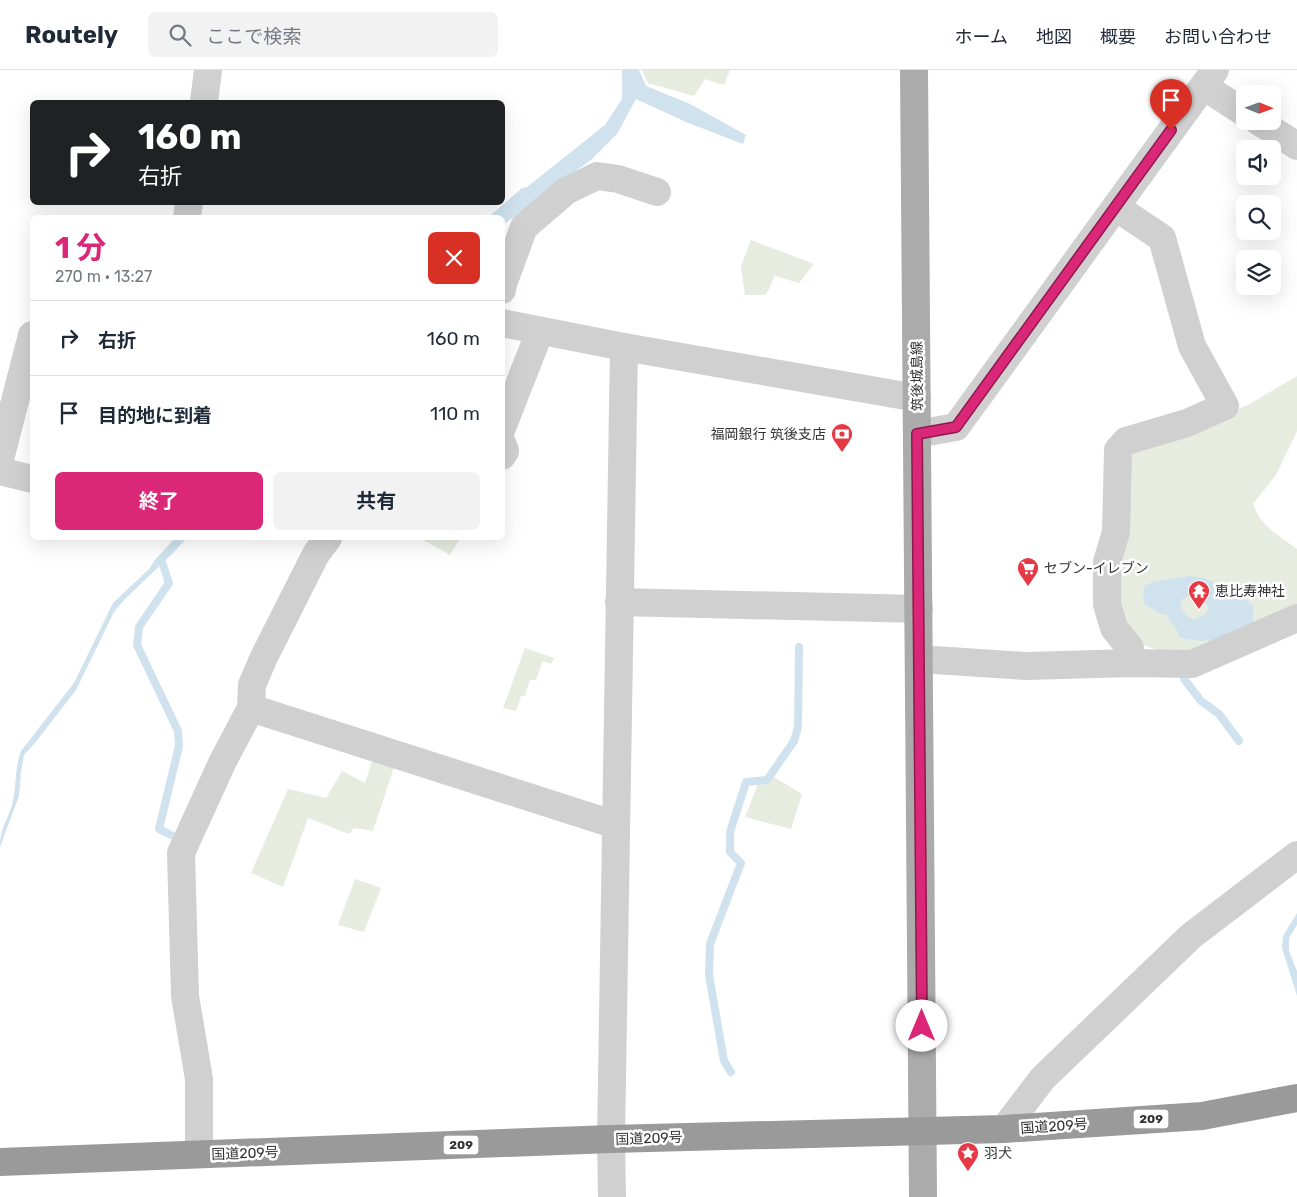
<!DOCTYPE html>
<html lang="ja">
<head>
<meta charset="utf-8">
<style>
  :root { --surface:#fff; --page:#f2f2f3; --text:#1f2937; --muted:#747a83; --line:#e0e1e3; --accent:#db2777 }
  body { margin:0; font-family:Rubik,"Noto Sans JP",sans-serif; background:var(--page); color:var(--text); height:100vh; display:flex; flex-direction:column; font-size:19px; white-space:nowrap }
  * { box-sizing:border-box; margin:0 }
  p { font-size:16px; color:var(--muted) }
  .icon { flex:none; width:28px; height:28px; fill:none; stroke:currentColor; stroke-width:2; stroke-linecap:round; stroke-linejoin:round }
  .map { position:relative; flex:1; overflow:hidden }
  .details { position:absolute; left:30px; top:145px; width:475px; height:325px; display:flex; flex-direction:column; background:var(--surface); border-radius:8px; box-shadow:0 5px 20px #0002 }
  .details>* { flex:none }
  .banner { position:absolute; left:30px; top:30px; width:475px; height:105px; border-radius:8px; box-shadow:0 5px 20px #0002; background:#202124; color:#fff; overflow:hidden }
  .needle { width:32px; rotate:91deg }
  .controls { position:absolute; left:1236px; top:15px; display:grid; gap:10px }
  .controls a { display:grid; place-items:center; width:45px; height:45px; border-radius:8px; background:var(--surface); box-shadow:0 5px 20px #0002; font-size:25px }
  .pin { position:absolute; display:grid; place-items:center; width:42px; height:42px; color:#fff; margin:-51px -21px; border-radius:50% 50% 50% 0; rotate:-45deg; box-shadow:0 0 5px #0007 }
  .pin .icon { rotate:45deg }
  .me { position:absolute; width:55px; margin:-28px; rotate:0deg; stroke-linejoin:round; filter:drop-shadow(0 0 4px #0008) }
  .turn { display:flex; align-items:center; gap:18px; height:105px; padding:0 25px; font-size:22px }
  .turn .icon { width:65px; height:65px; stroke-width:2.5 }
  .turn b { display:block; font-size:35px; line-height:42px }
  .round { display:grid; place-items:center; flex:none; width:52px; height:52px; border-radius:8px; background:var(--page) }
  .head { display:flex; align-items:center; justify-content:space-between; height:85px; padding:0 25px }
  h1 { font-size:30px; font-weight:700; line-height:38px; color:var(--accent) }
  .action { display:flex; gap:10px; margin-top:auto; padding:10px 25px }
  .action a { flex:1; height:58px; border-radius:8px; background:var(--accent); color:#fff; font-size:20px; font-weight:700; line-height:58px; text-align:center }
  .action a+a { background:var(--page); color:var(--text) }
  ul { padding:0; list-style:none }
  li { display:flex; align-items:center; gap:15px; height:75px; padding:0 25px; border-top:1px solid var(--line) }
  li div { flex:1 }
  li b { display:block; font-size:19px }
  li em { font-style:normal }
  header { display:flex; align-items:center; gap:30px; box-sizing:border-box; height:70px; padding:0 25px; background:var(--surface); border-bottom:1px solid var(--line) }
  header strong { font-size:24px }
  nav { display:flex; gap:28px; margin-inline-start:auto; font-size:18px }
  .search { width:350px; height:45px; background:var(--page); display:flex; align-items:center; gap:12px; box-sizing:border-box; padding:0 18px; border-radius:8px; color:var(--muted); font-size:19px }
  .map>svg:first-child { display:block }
</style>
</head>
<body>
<header>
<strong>Routely</strong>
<div class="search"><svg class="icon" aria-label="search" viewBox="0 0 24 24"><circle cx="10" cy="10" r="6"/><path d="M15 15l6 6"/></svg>ここで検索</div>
<nav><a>ホーム</a><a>地図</a><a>概要</a><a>お問い合わせ</a></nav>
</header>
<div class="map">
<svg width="1297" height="1127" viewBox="0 0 1297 1127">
  <rect width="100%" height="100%" fill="#fff"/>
  <!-- green -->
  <g fill="#e6ecdf">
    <path d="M642,0H730L724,15L705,9L694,26L648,13Z"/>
    <path d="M751,170L814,194L799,213L775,206L766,225H745L741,196Z"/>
    <path d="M1297,306V361L1276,405L1253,434C1261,457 1278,465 1297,479V543L1188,591L1135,572L1111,536L1124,398L1134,383L1219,349L1253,332Z"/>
    <path d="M420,468H460L450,485Z"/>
    <path d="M525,578L554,588L551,594L543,591L536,610H530L525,626H521L516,641L503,638Z"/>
    <path d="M375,682L396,691L373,761L354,758L349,764L308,748L283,817L251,803L288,719L326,728L342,701L365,713Z"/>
    <path d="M774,707L802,724L791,759L745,747L758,714L770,712Z"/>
    <path d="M355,809L381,818L364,862L338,855Z"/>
  </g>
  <!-- water -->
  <g fill="#cfe2ee" fill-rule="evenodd">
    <path d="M622,0H639L646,16L688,33L746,65L743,74L686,52L636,29L617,64L592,89L503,155L502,148L492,147L491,145L522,118L527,117L605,55L622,29Z"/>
    <path d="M175,468H187L171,485L123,531L114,542L76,620L35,673L24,685L21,702L19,726L0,777C0,758 7,752 12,735C17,718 14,699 21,681L74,613L113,533L149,499L155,490Z"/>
    <path d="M1188,506C1206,507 1218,512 1231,525L1235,523L1253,535V553C1229,568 1207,576 1179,567L1177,560L1166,544H1161L1143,533L1144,516L1153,512ZM1192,525L1201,528L1209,538L1206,544L1194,550L1187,546L1180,538L1182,529Z"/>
    <path d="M1297,843V855L1289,868V881L1297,901V926L1282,878L1283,866Z"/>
  </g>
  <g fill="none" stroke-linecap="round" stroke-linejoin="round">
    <!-- stream -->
    <g stroke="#cfe2ee" stroke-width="8">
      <path d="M161,489L169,513L139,557L137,575L178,661L179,676L159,759L175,767"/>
      <path d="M1184,609L1201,631L1219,644L1239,671"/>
      <path d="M731,1002L724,991L709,905L710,874L741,793L730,782V762L746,712L767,710L794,671L798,657L799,577"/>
    </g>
    <!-- minor -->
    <g stroke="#d0d0d0" stroke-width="28">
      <path d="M1214,23L1245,43"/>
      <path d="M204,32L208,0"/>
      <path d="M1258,51L1297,76"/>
      <path d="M1126,144L1162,168L1192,276L1225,336L1187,353L1126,371L1118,380L1116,462L1107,492V534L1114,558L1130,578L1133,593"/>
      <path d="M187,148L189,132"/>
      <path d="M502,220L503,214L524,157L566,121L597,106L618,109L657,122"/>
      <path d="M502,253L624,277L917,328"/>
      <path d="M502,358L540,261"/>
      <path d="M917,364L956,357L1215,0"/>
      <path d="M502,373L505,381L502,386"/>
      <path d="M0,389L32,265"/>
      <path d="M0,401L32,409"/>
      <path d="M619,532L919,539"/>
      <path d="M919,589L1026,596L1133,593L1192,594L1297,548"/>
      <path d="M251,638L616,755"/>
      <path d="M1004,1059L1043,1008L1191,866L1297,785"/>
      <path d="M199,1084V1009L185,926L181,783L223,691L251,638L252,615L264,587L316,484L328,468"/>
      <path d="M612,1127L611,1069L624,277"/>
    </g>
    <!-- major -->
    <path stroke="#ababab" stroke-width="28" d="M914,0L923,1127"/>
    <!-- highway -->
    <path stroke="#9a9a9a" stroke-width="28" d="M0,1092L611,1069L1004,1059L1202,1046L1297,1028"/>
  </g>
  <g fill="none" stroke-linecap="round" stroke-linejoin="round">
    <!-- route casing -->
    <g stroke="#8e194d" stroke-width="12">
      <path id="route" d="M922,956L917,364L956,357L1171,60"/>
    </g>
    <!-- route -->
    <use href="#route" stroke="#db2777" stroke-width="9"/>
  </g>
  <!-- icons -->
  <defs>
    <g id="bank-pin" transform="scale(1.125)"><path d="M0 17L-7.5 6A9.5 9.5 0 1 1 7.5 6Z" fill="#e63946" stroke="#fff"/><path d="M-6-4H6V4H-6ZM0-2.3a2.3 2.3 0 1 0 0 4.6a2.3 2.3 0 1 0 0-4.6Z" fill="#fff"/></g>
    <g id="supermarket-pin" transform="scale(1.125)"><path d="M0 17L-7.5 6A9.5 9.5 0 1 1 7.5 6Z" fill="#e63946" stroke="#fff"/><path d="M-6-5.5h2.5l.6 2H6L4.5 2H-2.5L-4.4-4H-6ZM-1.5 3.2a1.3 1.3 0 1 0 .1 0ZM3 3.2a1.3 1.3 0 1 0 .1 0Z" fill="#fff"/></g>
    <g id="temple-pin" transform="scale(1.125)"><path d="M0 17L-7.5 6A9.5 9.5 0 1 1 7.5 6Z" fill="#e63946" stroke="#fff"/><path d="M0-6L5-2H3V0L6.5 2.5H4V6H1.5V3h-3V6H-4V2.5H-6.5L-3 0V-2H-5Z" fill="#fff"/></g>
    <g id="sight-pin" transform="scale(1.125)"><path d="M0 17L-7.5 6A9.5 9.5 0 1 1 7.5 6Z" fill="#e63946" stroke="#fff"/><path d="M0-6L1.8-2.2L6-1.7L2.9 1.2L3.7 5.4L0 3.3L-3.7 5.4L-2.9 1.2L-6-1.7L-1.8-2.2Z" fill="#fff"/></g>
  </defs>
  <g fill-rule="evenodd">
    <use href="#bank-pin" x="842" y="364"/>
    <use href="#supermarket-pin" x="1028" y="498"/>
    <use href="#temple-pin" x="1199" y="521"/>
    <use href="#sight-pin" x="968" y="1083"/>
  </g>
  <g text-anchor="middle" stroke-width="5" stroke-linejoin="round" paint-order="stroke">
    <!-- shield labels -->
    <g fill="#fff" stroke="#707070" stroke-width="1">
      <rect x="1133.5" y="1039.5" width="35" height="19" rx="4"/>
      <rect x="443.5" y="1065.5" width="35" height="19" rx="4"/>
    </g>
    <g font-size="12" font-weight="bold" fill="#333">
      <text x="1151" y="1053">209</text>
      <text x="461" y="1079">209</text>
    </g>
    <!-- street labels -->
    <g font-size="14" fill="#333" stroke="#fff">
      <text transform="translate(917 306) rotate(-91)" y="5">筑後城島線</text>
      <text transform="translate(1054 1056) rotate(-4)" y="5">国道209号</text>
      <text transform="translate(649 1068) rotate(-2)" y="5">国道209号</text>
      <text transform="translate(245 1083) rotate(-2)" y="5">国道209号</text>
    </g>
    <!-- poi labels -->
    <g font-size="14" fill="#333" stroke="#fff" text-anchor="start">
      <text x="826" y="369" text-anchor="end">福岡銀行 筑後支店</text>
      <text x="1044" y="503">セブン-イレブン</text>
      <text x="1215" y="526">恵比寿神社</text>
      <text x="984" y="1088">羽犬</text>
    </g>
  </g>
</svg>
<div class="controls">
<a><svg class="needle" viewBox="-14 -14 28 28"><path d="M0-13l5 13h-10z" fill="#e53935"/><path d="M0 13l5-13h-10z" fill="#747a83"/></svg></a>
<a><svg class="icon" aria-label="sound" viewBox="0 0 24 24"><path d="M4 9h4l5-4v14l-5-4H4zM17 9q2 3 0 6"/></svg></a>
<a><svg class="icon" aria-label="search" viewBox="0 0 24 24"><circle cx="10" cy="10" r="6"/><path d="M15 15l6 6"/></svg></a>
<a><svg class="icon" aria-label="layers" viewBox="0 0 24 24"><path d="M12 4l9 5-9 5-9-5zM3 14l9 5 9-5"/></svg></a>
</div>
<div class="pin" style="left:1171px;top:60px;background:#d93025"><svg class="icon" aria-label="arrive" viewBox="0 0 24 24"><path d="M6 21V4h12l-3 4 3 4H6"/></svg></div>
<svg class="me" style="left:922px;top:956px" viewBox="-20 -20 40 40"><circle r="19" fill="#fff"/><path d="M0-13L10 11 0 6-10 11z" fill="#db2777"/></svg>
<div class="banner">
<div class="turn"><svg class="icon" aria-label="right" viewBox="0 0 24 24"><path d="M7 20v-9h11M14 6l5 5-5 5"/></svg><div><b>160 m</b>右折</div></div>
</div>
<section class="details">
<div class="head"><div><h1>1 分</h1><p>270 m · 13:27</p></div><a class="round" style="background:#d93025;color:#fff"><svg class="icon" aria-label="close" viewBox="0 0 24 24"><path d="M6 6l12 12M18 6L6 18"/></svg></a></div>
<ul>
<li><svg class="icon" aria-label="right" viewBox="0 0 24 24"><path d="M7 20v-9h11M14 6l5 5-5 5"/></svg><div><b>右折</b></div><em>160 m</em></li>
<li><svg class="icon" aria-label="arrive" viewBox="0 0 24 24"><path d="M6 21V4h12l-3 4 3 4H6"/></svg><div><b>目的地に到着</b></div><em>110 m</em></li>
</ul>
<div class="action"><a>終了</a><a>共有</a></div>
</section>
</div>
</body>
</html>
